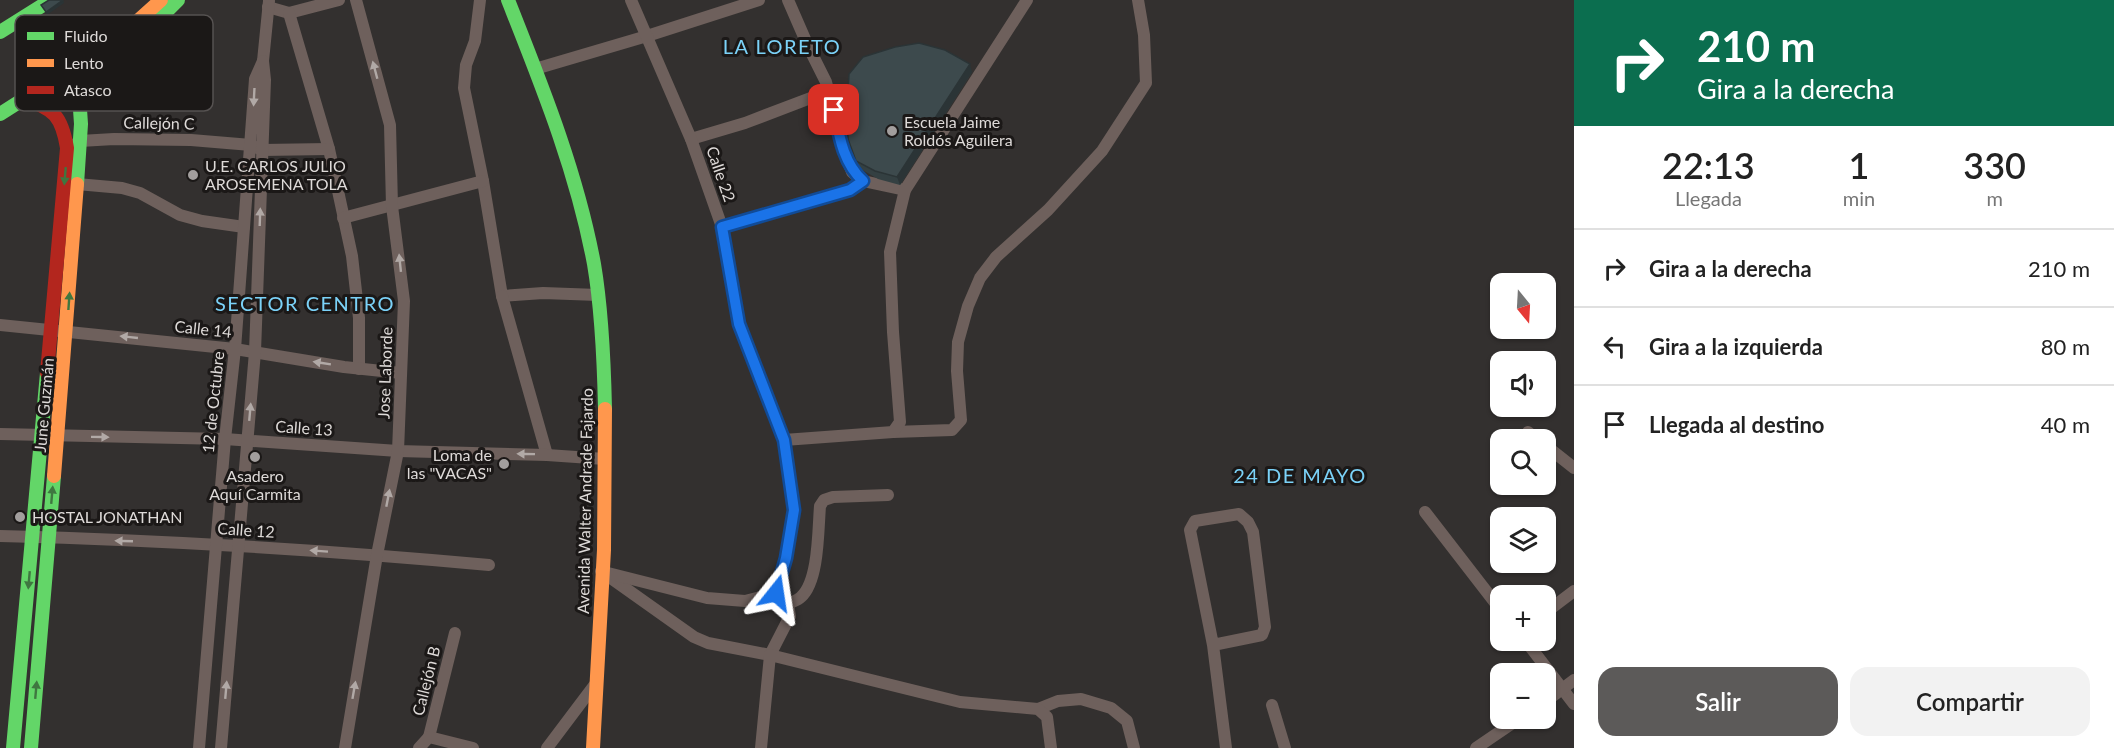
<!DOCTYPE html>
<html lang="es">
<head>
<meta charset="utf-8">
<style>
  :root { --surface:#fff; --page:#f2f2f2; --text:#222; --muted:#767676; --line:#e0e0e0; --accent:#5c5a59 }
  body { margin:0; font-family:Lato,sans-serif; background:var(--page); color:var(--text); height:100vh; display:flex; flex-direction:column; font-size:22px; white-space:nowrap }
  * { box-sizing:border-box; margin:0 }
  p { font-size:20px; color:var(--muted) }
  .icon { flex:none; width:33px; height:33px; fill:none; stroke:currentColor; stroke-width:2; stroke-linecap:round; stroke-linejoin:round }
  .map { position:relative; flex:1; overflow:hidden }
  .details { display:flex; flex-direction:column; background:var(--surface); width:540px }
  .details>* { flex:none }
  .top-card { background:#0b6e4f; color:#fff; overflow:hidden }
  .needle { width:39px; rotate:162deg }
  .buttons { position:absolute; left:1490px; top:273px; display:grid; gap:12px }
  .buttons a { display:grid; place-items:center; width:66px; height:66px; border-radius:12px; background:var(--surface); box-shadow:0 2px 4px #0004; font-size:30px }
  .pin { position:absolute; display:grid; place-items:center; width:51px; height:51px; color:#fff; margin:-26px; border-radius:12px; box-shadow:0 3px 9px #0006 }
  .me { position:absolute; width:66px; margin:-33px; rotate:15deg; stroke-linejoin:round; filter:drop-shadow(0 0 4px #0008) }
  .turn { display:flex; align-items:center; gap:21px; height:126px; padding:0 24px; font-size:27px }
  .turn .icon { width:78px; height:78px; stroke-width:2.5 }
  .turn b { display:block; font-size:42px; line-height:51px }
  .eta { display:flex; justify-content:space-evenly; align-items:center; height:102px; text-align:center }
  .eta b { font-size:36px; font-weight:600; line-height:42px }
  .cta { display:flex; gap:12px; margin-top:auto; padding:12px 24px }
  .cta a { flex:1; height:69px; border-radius:18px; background:var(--accent); color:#fff; font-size:24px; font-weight:600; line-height:69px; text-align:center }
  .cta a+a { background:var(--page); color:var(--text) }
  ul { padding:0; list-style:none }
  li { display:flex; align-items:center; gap:18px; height:78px; padding:0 24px; border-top:2px solid var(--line) }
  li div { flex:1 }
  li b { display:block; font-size:22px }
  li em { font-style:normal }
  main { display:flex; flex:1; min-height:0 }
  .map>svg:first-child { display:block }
</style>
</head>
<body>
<main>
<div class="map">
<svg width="1574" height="748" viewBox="0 0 1574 748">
  <rect width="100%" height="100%" fill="#33302f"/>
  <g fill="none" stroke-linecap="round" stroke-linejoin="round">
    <!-- street -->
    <g stroke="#6e605c" stroke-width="12">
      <path d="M480,0L475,41L466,65L464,88L483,181L502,296L543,293L598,295"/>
      <path d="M788,0L808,46L826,82L843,148L852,172L863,181"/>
      <path d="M268,7L289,13L339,0"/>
      <path d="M289,13L329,149L352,256L359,318V369"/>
      <path d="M263,61L269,1"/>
      <path d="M535,69L647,36L759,0"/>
      <path d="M691,139L745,123L829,91"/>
      <path d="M74,145L80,141L114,139L191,140L251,145L262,150L329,149"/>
      <path d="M77,184L122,188L140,193L180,215L202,221L244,227"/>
      <path d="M343,218L483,181"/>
      <path d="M722,227L850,190L863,181L905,190"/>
      <path d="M502,296L547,455"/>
      <path d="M0,325L235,349L344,367L401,373"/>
      <path d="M893,432L952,430L961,420L957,371L958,342L968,306L980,278L996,257L1048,210L1102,151L1146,83L1144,35L1138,0"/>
      <path d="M1528,432L1537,440"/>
      <path d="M0,434L225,439L398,451L547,455L605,459"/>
      <path d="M784,440L893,432L900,422L893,332L890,252L905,190L1027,0"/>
      <path d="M1545,445L1574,468"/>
      <path d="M1425,512L1500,609"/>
      <path d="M0,536C163,540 326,550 489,565"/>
      <path d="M601,571L694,637L708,643L770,655L790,616L788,604L776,593L786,558L794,510L784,440L739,324L722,227L691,139L631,0"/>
      <path d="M608,573L707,598L745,601L776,593"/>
      <path d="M788,604C792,602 798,600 801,597C819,581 818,530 820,506L824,500L833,497L888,495"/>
      <path d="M1545,613L1574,591"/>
      <path d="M1525,640L1574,704"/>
      <path d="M1213,645L1262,635L1265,627L1253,532L1248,522L1239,514L1195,521L1190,530L1213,645L1226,748"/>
      <path d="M1545,702L1574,680"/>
      <path d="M1272,705L1285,748"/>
      <path d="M1038,709L1058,701L1081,699L1111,708L1127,721L1134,748"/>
      <path d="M429,737L455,633"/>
      <path d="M199,748L225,439L235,349L255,79L263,61L265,80L255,352L221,748"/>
      <path d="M345,748L377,555L398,451L404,301L392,206L390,125L356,0"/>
      <path d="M419,748L429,737L473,748"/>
      <path d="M547,748L596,683"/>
      <path d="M761,748L770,655L960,702L1038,709L1047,717L1051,748"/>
      <path d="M1476,748L1520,718"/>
    </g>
    <!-- fast -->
    <g stroke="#63d668" stroke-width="14">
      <path d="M508,0C542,86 577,172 594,264C602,311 604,362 605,409"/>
      <path d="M0,32L51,0"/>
      <path d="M77,65L81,124L77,184"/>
      <path d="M0,114L77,65L126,44L163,15L178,0"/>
      <path d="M13,748L47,373"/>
      <path d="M31,748L54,476"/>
    </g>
    <!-- slow -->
    <g stroke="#ff974d" stroke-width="14">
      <path d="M131,27L161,0"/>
      <path d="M54,476L77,184"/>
      <path d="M593,748L604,550L605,409"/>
    </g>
    <!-- jam -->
    <path stroke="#b3261e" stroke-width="14" d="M24,99C54,108 62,117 67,148L47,373"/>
  </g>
  <!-- wall -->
  <path fill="#344042" d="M972,72L900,185L878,179L859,168L848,139Z"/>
  <!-- shaded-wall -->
  <g fill="#2b3436">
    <path d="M63,0L64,3L47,15L46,12Z"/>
    <path d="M970,64L972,72L900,185L897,177Z"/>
  </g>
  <!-- building -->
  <g fill="#3d4a4d" stroke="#2b3436" stroke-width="1.5">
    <path d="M49,0H63L46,12L41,5Z"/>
    <path d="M919,43L945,50L970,64L897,177L875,171L856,161L848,139L847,107L849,74L863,57L895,47Z"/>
  </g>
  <!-- one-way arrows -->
  <defs><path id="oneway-solid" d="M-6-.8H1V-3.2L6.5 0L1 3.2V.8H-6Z" transform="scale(1.5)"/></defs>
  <g fill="#b1a9a6">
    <use href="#oneway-solid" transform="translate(375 70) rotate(-105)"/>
    <use href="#oneway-solid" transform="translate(254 97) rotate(93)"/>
    <use href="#oneway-solid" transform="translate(260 217) rotate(-88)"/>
    <use href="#oneway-solid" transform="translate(400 263) rotate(-96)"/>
    <use href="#oneway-solid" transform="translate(129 337) rotate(-174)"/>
    <use href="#oneway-solid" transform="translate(322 363) rotate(-171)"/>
    <use href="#oneway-solid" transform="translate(250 412) rotate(-85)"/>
    <use href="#oneway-solid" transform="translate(100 437) rotate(1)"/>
    <use href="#oneway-solid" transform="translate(526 454) rotate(-179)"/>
    <use href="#oneway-solid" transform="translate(388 498) rotate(-79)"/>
    <use href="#oneway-solid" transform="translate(124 541) rotate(-178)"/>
    <use href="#oneway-solid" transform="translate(319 551) rotate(-176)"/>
    <use href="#oneway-solid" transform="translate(226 690) rotate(-85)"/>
    <use href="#oneway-solid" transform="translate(354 690) rotate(-80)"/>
  </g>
  <g fill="#3f7740">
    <use href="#oneway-solid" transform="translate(65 176) rotate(95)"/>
    <use href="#oneway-solid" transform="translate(69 301) rotate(-86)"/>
    <use href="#oneway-solid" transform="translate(52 495) rotate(-85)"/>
    <use href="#oneway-solid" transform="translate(29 580) rotate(95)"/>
    <use href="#oneway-solid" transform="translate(36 690) rotate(-85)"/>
  </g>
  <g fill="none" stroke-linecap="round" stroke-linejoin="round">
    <!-- route casing -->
    <g stroke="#114b97" stroke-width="15">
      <path id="route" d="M776,593L786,558L794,510L784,440L739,324L722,227L850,190L863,181C843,163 839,135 834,110"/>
    </g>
    <!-- route -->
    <use href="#route" stroke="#1a73e8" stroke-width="10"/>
  </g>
  <!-- markers -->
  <g fill="#a29e9d" stroke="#1b1817" stroke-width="2">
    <circle cx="892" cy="131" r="6"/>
    <circle cx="193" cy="175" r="6"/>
    <circle cx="255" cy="457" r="6"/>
    <circle cx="504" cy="464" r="6"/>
    <circle cx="20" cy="517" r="6"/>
  </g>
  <g text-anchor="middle" stroke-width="6" stroke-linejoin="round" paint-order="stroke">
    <!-- poi labels -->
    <g font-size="16" fill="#dedad8" stroke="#1b1817" text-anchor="start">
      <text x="904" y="128">Escuela Jaime<tspan x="904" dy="18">Roldós Aguilera</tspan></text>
      <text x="205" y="172">U.E. CARLOS JULIO<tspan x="205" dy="18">AROSEMENA TOLA</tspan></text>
      <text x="492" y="461" text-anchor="end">Loma de<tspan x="492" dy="18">las "VACAS"</tspan></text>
      <text x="255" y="482" text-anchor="middle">Asadero<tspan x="255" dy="18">Aquí Carmita</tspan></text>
      <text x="32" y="523">HOSTAL JONATHAN</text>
    </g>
    <!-- street labels -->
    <g font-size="16" fill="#dedad8" stroke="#1b1817">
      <text transform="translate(159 123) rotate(1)" y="6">Callejón C</text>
      <text transform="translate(721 174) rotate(71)" y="6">Calle 22</text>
      <text transform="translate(203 329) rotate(6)" y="6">Calle 14</text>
      <text transform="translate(385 373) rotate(-88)" y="6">Jose Laborde</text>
      <text transform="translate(213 402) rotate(-84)" y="6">12 de Octubre</text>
      <text transform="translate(44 405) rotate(-85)" y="6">June Guzmán</text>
      <text transform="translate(304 428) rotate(4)" y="6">Calle 13</text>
      <text transform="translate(585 501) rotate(-89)" y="6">Avenida Walter Andrade Fajardo</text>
      <text transform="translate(246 530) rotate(4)" y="6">Calle 12</text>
      <text transform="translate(426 681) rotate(-76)" y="6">Callejón B</text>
    </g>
    <!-- quarter labels -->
    <g font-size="20" letter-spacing="1.5" fill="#7bd2f8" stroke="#1b1817">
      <text x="782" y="54">LA LORETO</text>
      <text x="305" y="311">SECTOR CENTRO</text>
      <text x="1300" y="483">24 DE MAYO</text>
    </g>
  </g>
  <!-- legend -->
  <rect x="15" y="15" width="198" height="96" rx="9" fill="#1b1817" stroke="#565251" stroke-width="1.5"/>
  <rect x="27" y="32" width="27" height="8" fill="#63d668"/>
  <rect x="27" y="59" width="27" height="8" fill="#ff974d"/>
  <rect x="27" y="86" width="27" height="8" fill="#b3261e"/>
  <g font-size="16" fill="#dedad8">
    <text x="64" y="42">Fluido</text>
    <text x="64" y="69">Lento</text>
    <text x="64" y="96">Atasco</text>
  </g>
</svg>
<div class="buttons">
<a><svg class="needle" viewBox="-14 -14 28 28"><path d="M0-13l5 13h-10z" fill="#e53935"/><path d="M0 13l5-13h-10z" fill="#767676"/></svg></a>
<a><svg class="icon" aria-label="sound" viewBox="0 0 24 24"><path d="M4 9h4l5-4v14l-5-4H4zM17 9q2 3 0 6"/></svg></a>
<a><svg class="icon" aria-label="search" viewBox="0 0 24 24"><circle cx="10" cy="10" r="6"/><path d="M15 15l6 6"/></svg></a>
<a><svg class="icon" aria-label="layers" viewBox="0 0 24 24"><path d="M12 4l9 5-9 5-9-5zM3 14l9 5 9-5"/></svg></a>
<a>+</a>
<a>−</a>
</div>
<div class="pin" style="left:834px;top:110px;background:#d93025"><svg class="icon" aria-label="arrive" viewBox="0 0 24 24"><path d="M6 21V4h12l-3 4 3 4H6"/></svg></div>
<svg class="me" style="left:776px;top:593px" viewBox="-20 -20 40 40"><path d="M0-17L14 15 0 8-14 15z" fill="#1a73e8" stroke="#fff" stroke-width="4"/></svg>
</div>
<section class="details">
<div class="top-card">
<div class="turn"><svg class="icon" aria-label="right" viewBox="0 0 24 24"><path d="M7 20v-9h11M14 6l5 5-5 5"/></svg><div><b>210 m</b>Gira a la derecha</div></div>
</div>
<div class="eta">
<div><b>22:13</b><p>Llegada</p></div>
<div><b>1</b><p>min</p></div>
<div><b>330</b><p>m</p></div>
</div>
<ul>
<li><svg class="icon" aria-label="right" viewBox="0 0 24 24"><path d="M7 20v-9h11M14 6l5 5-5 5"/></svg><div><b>Gira a la derecha</b></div><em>210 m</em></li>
<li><svg class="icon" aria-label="left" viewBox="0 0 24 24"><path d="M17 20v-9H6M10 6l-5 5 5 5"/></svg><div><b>Gira a la izquierda</b></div><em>80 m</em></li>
<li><svg class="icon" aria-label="arrive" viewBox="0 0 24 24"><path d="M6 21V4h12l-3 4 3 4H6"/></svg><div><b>Llegada al destino</b></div><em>40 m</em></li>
</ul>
<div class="cta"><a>Salir</a><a>Compartir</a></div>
</section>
</main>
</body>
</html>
